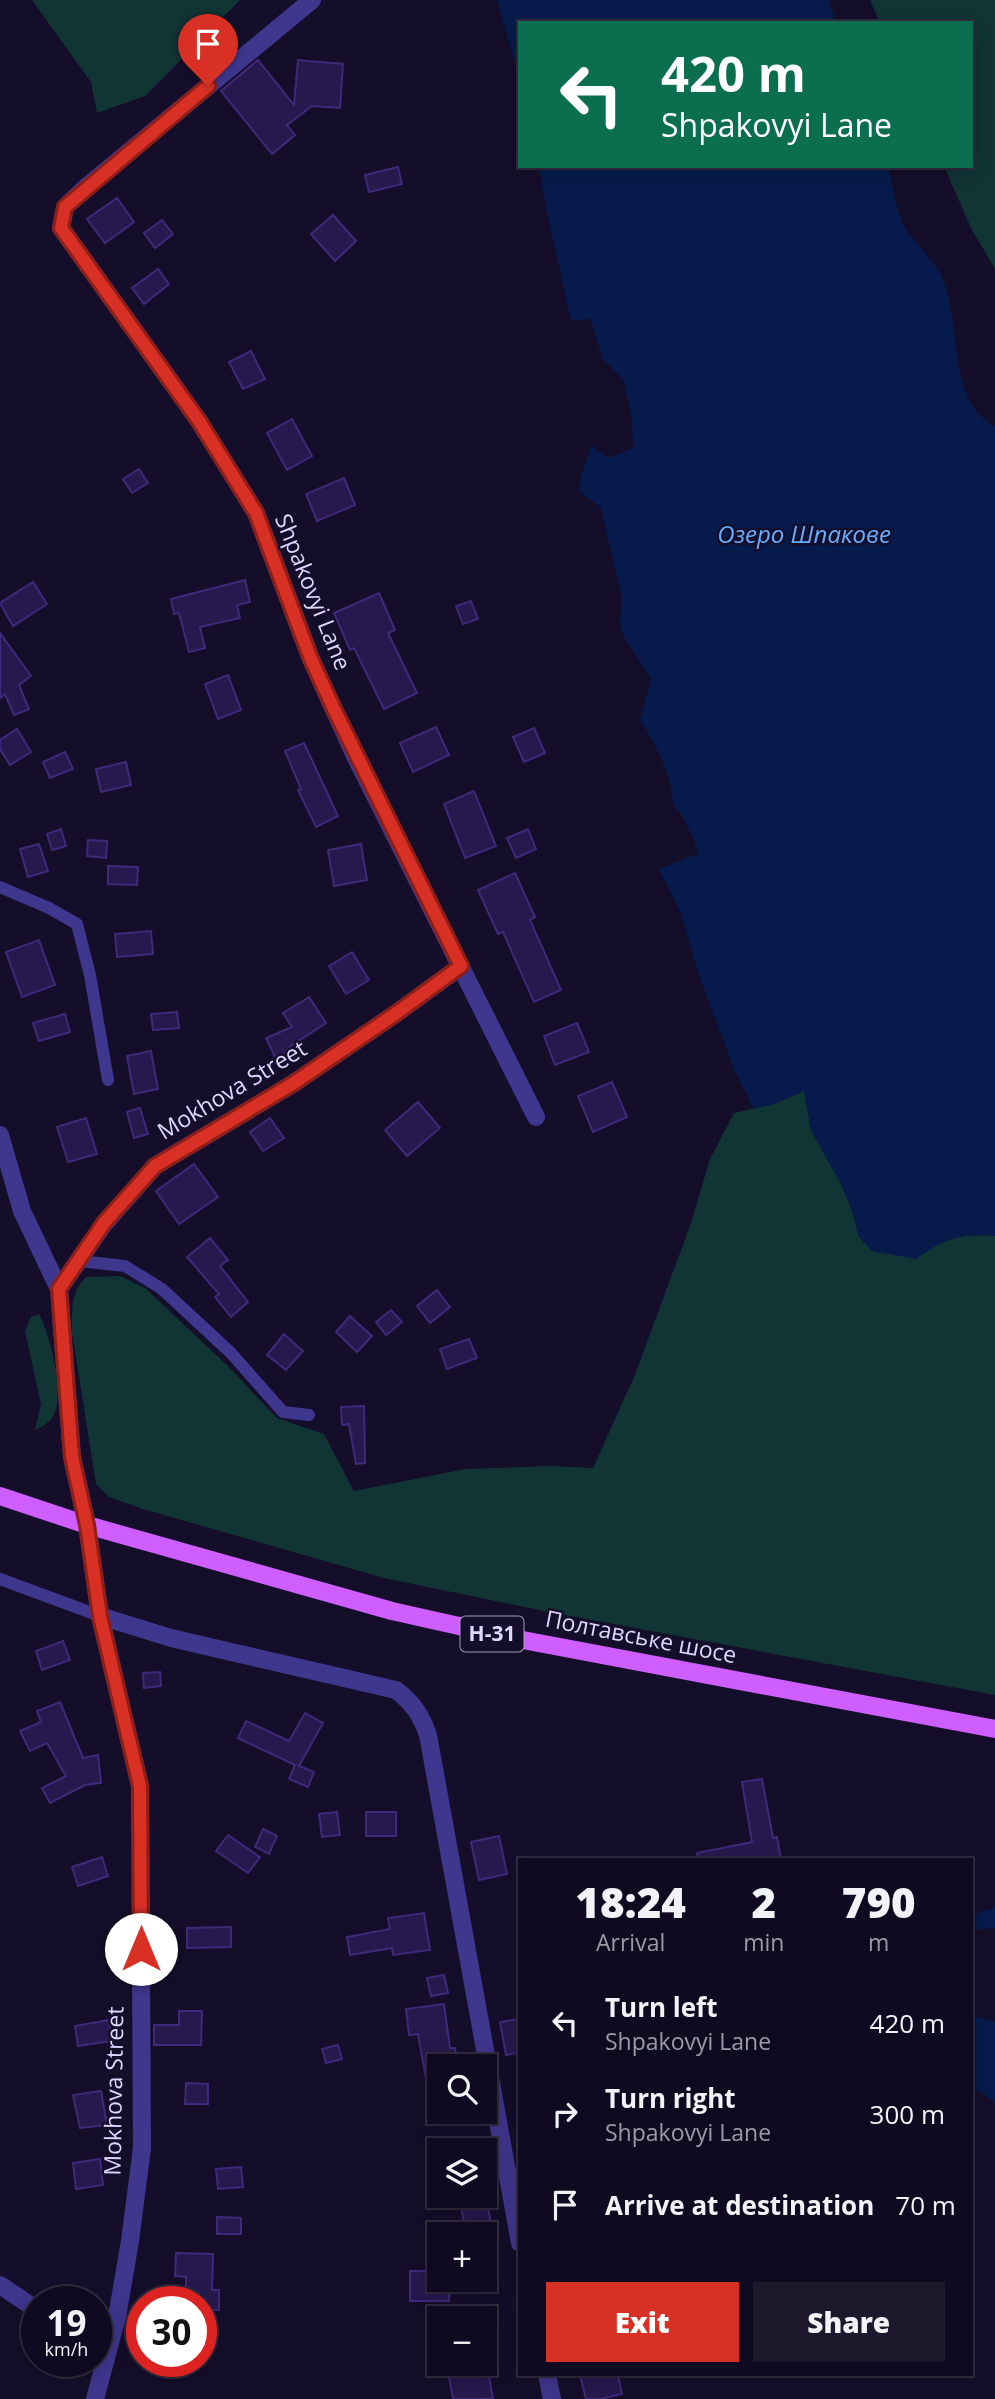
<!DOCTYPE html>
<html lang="en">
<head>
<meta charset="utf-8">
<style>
  :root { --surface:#100a20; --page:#1e182d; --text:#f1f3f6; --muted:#9c9aa5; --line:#302b3e; --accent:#d93025 }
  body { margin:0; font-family:"Open Sans",sans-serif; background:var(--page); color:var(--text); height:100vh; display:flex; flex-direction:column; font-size:26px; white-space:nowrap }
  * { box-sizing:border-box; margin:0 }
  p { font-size:23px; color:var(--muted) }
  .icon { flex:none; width:38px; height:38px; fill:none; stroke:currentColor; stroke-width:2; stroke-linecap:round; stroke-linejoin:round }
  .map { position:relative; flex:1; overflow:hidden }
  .sheet { position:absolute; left:518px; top:1858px; width:455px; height:518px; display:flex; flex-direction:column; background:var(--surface); border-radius:0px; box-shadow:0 4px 18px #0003,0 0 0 2px var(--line) }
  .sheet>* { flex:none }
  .banner { position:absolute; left:518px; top:21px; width:455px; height:147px; border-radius:0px; box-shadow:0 4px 18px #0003,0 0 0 2px var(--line); background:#0b6e4f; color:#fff; overflow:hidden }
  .buttons { position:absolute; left:427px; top:2054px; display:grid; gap:14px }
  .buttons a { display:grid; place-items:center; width:70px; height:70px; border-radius:0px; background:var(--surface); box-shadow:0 4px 18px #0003,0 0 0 2px var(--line); font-size:35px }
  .speed { position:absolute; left:21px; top:2286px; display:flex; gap:14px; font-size:35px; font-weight:700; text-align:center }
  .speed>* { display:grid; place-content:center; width:91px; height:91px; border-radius:50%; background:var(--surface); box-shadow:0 4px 18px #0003,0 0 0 2px var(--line); line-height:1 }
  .speed small { font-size:18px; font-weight:400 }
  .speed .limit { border:10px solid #d22; background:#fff; color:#111 }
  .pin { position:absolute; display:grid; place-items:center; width:60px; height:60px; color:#fff; margin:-72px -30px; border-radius:50% 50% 50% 0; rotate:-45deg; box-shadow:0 0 7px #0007 }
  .pin .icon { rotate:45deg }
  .me { position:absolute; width:77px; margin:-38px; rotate:0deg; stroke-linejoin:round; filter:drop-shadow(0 0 5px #0008) }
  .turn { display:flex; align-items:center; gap:24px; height:147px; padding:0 28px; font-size:32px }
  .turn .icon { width:91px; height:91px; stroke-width:2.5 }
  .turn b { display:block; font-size:49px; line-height:60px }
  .eta { display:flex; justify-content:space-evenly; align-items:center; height:119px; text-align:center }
  .eta b { font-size:42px; font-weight:800; line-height:49px }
  .cta { display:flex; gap:14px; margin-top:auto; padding:14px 28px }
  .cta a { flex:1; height:80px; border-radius:0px; background:var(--accent); color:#fff; font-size:28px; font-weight:800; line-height:80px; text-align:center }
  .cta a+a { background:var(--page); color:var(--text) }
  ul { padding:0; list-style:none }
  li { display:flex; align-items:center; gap:21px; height:91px; padding:0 28px }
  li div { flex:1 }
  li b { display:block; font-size:26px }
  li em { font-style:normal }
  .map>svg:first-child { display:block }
</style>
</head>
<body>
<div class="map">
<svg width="995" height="2399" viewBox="0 0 995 2399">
  <rect width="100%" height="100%" fill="#150e2a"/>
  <!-- green -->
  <g fill="#113435">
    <path d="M32,0H240L145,96L97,113L91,82Z"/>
    <path d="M870,0H995V269L971,228L944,166H971V23H880Z"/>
    <path d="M804,1090L811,1130L841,1184L852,1210L859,1237L916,1259C944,1238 960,1233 995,1236V1695L549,1612L384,1578L143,1509L109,1497L96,1484L72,1332C72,1311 70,1292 86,1277L120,1276L145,1288L228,1366L277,1418L324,1434L354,1491L465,1469L550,1466L593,1468L634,1377L690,1226L710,1159L734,1113L777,1103Z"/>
    <path d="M39,1314C50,1334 64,1391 55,1412C52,1421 43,1427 35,1430L41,1404L25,1331L31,1317Z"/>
  </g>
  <!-- water -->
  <g fill="#061b4b">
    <path d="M497,0H829L836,23H520V81Z"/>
    <path d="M539,166H888C893,184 895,206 903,223C911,241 932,257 941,275C963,319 945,402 995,426V1236C960,1233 944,1238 916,1259L872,1251L859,1237L852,1210L841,1184L811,1130L804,1091L777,1103L754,1109L734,1069L716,1020L699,975L681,913L659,869L699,853L685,820L673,804L670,780L655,745L640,720L651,679L624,637L620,621L622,598L601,508L579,491L582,472L592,446L608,458L633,448L632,417L623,379L602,358L591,319L571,320L545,203Z"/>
    <path d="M995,1907V1928L971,1930V1915Z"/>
    <path d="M971,2016L995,2021V2102L980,2091L971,2092Z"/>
  </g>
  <!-- building -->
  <g fill="#27194d" stroke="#3f297a" stroke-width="2">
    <path d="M258,60L294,105L298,60L343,64L340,108L312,106L287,125L295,135L272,154L221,91Z"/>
    <path d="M398,167L402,184L369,192L365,175Z"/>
    <path d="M117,198L134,222L105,243L87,219Z"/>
    <path d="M333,215L356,241L335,261L311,234Z"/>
    <path d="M162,220L173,234L155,248L144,233Z"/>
    <path d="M158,269L169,284L144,304L132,288Z"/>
    <path d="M251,351L265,379L243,389L229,362Z"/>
    <path d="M292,419L312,456L287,470L267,433Z"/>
    <path d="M139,469L148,483L132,493L123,479Z"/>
    <path d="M344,478L355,505L317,521L306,494Z"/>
    <path d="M245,580L250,602L237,605L240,618L200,627L205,648L189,652L179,613L174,614L171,599Z"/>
    <path d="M33,582L47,604L13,626L0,603Z"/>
    <path d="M379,593L395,630L388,633L417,693L384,709L354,648L350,650L334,613Z"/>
    <path d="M471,601L478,619L463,624L456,606Z"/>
    <path d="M0,633L31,676L19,685L29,709L14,715L5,694L0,698Z"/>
    <path d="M228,675L241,710L218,719L205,684Z"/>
    <path d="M436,727L449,755L413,772L400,743Z"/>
    <path d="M534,728L545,753L524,762L513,737Z"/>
    <path d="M17,729L31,752L10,765L0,749V740Z"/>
    <path d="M304,743L338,816L316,827L298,790L301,789L285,751Z"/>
    <path d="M65,752L73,769L50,778L43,762Z"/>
    <path d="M126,762L131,785L101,792L96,769Z"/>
    <path d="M474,791L496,846L465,858L444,804Z"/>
    <path d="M61,829L66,846L52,850L47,834Z"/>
    <path d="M528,829L536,849L516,858L507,838Z"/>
    <path d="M88,840L107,841L106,858L87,856Z"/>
    <path d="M39,844L48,871L28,877L20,849Z"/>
    <path d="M361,844L367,880L334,886L328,850Z"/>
    <path d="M108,866L138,867L137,885L108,884Z"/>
    <path d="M515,873L535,917L530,920L561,990L534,1002L503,932L498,934L478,890Z"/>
    <path d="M151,931L153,954L117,957L115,934Z"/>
    <path d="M39,940L55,985L22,997L6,952Z"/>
    <path d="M352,952L369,980L346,994L329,966Z"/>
    <path d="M309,997L326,1023L288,1048L290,1051L275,1057L266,1038L292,1027L283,1013Z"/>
    <path d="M177,1012L179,1028L153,1030L151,1014Z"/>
    <path d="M65,1014L70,1032L39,1041L33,1023Z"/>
    <path d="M577,1023L589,1052L555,1065L544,1036Z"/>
    <path d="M151,1051L158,1089L134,1094L127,1056Z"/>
    <path d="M612,1082L627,1117L593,1132L578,1096Z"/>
    <path d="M418,1102L440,1128L407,1156L385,1130Z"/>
    <path d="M140,1108L148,1134L134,1138L127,1112Z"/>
    <path d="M86,1118L97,1154L68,1162L57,1127Z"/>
    <path d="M270,1118L284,1138L263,1151L250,1132Z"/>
    <path d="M194,1164L218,1197L179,1224L156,1191Z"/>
    <path d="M210,1238L228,1260L220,1266L248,1302L231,1317L215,1297L219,1294L187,1257Z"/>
    <path d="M437,1290L450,1307L430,1323L417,1306Z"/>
    <path d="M391,1310L402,1322L386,1335L376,1322Z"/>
    <path d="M350,1316L372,1336L357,1352L336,1332Z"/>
    <path d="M284,1334L303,1351L286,1370L267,1355Z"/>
    <path d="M469,1339L477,1358L447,1369L440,1349Z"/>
    <path d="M364,1406L365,1463L356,1464L349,1424L342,1425L341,1407Z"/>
    <path d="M63,1641L70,1660L42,1670L36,1651Z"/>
    <path d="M160,1672L161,1686L144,1688L143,1673Z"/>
    <path d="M60,1702L83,1758L98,1755L101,1783L85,1785L50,1803L42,1788L66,1776L47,1743L30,1751L20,1731L41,1722L37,1711Z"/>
    <path d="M305,1713L323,1723L299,1766L314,1772L308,1787L289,1779L295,1765L238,1738L246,1721L289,1741Z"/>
    <path d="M762,1779L773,1838L777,1837L781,1859L698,1860L697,1853L752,1842L742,1782Z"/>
    <path d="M337,1812L340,1835L322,1837L319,1814Z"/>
    <rect x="366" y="1812" width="30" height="24"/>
    <path d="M263,1829L277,1836L269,1854L255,1847Z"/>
    <path d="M228,1835L260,1857L248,1873L216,1851Z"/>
    <path d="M499,1836L507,1874L479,1880L471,1842Z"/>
    <path d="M102,1857L108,1876L78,1886L72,1867Z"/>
    <path d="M424,1913L430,1950L393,1955L392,1948L350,1955L347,1937L390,1929L388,1918Z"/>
    <path d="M231,1927V1947L187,1948V1928Z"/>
    <path d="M157,1946H174V1963L156,1962Z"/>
    <path d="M444,1975L448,1993L431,1996L427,1978Z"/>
    <path d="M444,2004L450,2048H455L458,2067H439V2077L426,2079L418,2034L409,2035L406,2009Z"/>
    <path d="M179,2011H202L201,2045H154V2025H179Z"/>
    <path d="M520,2019V2052L506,2055L500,2022Z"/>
    <path d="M109,2020L112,2041L78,2046L75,2026Z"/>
    <path d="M338,2045L342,2059L326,2063L322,2049Z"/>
    <path d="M186,2083L208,2084V2104H185Z"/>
    <path d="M101,2091L107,2125L80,2128L73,2095Z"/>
    <path d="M100,2159L103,2185L76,2189L73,2163Z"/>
    <path d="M241,2167L243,2187L218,2189L216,2169Z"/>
    <path d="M487,2201L493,2235H466L461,2206Z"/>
    <path d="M217,2217L241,2218V2234H217Z"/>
    <path d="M176,2253L213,2254L212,2290H219V2310H201V2301H186V2277L175,2276Z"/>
    <path d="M410,2271H439V2280H449V2301H410Z"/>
    <path d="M488,2370L493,2399H453L449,2377Z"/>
    <path d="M580,2375H618L622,2394L600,2399H586Z"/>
  </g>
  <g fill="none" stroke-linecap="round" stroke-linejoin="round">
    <!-- lane -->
    <g stroke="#3f368d" stroke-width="12">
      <path d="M0,887L49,908L77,924L90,975L108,1080"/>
      <path d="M79,1261L125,1266L162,1289L231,1353L283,1412L309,1415"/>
      <path d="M0,1579L100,1616"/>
    </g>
    <!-- street -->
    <g stroke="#3f368d" stroke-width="18">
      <path d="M312,0L84,189L65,207L61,228L199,421L256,513L311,659L356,758L536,1117"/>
      <path d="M0,1135L22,1211L59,1289L72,1457L87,1525L100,1616L140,1786L142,2148L130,2241L117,2317L95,2399"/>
      <path d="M59,1289L104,1224L155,1166L294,1083L398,1012L461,966"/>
      <path d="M100,1616L171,1638L396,1690C413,1703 421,1715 428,1735L520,2243"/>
      <path d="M0,2285L37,2310"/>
      <path d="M547,2375L552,2399"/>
    </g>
    <!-- primary -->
    <path stroke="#ce5eff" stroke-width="18" d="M0,1496L87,1525L392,1611L512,1638L995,1729"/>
  </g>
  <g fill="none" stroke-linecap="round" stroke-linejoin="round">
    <!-- route casing -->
    <g stroke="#8d1f18" stroke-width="18">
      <path id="route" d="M141,1949L140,1786L100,1616L87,1525L72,1457L59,1289L104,1223L155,1166L294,1083L398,1012L461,966L334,709L311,659L256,513L199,421L61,228L65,207L208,86"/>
    </g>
    <!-- route -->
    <use href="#route" stroke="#d93025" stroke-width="12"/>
  </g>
  <g text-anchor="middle" stroke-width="5" stroke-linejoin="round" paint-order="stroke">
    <!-- shield labels -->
    <rect fill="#150e2a" stroke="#a29bbf" stroke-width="2" x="460.5" y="1616.5" width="63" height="35" rx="5"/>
    <g font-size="21" font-weight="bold" fill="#dfd7ff">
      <text x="492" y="1641">Н-31</text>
    </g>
    <!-- street labels -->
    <g font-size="23" fill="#dfd7ff" stroke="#150e2a">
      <text transform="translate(313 592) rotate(68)" y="8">Shpakovyi Lane</text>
      <text transform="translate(232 1090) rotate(-31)" y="8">Mokhova Street</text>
      <text transform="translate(641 1637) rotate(11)" y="8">Полтавське шосе</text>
      <text transform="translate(114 2091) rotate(-89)" y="8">Mokhova Street</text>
    </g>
    <!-- water labels -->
    <g font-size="24" font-style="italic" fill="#65aeff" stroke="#150e2a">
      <text x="804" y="543">Озеро Шпакове</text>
    </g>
  </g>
</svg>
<div class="buttons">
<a><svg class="icon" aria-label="search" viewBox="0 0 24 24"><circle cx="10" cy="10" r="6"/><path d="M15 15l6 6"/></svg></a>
<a><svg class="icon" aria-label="layers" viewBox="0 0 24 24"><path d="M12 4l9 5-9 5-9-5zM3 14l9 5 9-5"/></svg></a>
<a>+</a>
<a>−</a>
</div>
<div class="speed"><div>19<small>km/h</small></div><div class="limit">30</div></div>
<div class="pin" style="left:208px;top:86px;background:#d93025"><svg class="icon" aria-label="arrive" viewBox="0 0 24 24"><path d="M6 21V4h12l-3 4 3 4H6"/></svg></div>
<svg class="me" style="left:141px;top:1949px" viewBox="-20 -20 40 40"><circle r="19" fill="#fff"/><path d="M0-13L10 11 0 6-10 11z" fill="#d93025"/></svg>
<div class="banner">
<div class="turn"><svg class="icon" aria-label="left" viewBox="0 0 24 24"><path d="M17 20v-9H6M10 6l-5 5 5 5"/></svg><div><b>420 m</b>Shpakovyi Lane</div></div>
</div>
<section class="sheet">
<div class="eta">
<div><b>18:24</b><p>Arrival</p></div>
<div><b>2</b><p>min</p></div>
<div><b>790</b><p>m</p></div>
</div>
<ul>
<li><svg class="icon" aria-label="left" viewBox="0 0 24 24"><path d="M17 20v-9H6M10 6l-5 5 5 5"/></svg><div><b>Turn left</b><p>Shpakovyi Lane</p></div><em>420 m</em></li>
<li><svg class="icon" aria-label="right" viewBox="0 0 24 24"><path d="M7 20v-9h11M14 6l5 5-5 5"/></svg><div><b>Turn right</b><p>Shpakovyi Lane</p></div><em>300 m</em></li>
<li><svg class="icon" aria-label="arrive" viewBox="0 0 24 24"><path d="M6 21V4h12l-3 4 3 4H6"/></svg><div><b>Arrive at destination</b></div><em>70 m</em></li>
</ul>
<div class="cta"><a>Exit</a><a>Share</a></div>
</section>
</div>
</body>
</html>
